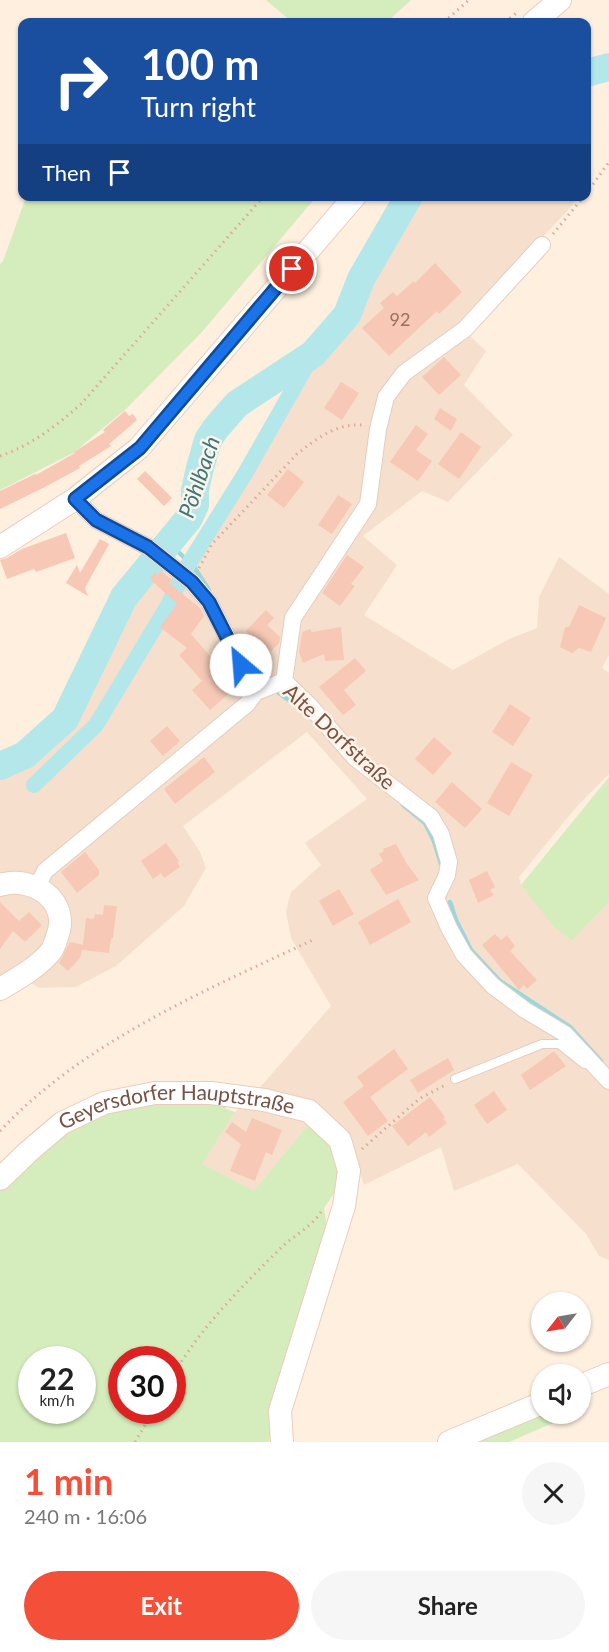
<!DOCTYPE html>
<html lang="en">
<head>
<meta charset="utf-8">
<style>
  :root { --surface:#fff; --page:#f6f6f6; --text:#222; --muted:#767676; --accent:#f45039 }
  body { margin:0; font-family:Lato,sans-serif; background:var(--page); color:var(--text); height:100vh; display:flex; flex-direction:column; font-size:22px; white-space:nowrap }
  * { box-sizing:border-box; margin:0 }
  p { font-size:20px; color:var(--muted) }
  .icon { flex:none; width:33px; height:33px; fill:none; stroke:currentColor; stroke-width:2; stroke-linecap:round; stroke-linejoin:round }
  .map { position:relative; height:1442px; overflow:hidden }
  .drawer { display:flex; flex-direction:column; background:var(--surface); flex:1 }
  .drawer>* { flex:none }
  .banner { position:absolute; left:18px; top:18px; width:573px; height:183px; border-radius:12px; box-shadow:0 2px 4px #0004; background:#1a4fa0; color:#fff; overflow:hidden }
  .needle { width:39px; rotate:239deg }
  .fabs { position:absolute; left:531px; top:1292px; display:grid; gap:12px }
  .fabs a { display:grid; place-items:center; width:60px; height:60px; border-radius:50%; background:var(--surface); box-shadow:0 2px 4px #0004; font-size:30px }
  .speed { position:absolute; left:18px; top:1346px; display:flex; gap:12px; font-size:30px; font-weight:700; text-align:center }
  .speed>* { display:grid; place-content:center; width:78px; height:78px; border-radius:50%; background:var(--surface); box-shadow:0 2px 4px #0004; line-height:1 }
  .speed small { font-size:15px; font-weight:400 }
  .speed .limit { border:9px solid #d22; background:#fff; color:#111 }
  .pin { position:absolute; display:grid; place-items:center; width:51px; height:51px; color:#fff; margin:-26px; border:3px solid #fff; border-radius:50%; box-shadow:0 2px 6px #0007 }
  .me { position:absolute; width:66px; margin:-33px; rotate:333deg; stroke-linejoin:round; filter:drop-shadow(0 0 4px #0008) }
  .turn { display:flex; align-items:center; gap:21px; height:126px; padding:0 24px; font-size:27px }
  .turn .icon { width:78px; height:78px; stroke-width:2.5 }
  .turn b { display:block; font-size:42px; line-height:51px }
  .then { display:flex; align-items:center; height:57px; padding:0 24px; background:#0003; gap:12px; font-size:22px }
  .round { display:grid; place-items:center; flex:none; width:63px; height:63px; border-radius:32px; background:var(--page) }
  .overview { display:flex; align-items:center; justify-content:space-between; height:102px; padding:0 24px }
  h1 { font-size:36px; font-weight:700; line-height:45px; color:var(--accent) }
  .action { display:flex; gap:12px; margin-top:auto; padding:12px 24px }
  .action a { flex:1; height:69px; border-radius:36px; background:var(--accent); color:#fff; font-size:24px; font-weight:700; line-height:69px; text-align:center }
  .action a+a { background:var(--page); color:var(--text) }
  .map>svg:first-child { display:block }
</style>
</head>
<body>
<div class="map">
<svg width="609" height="1442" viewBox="0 0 609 1442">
  <rect width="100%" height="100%" fill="#feefdf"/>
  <!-- residential -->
  <path fill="#f6e0cd" d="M420,196L578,197L570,208L459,326L486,351L464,385L513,435L448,502L422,491L363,536L397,565L364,615L453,670L509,639L537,628L539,597L559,557L609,594V655L602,668L609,673V774L578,805L519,877L521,885L572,941L609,902V1260L599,1256L586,1234L518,1164L454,1191L441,1147L364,1185L352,1147L255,1191L193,1176L235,1112L263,1084L331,1006L291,938L286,911L291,892L321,865L305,843L367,799L307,732L183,826L200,852L206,868L184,906L116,966L76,987L39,988L12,971L0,978V775L22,764L60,732L78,711L128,606L157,563L185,582L266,449L307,372L348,332Z"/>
  <!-- green -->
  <g fill="#d5edbd" fill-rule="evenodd">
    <path d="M266,0H411L387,22H292Z"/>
    <path d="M26,197H316L202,332L126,409L73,453L0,490V264L3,261Z"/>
    <path d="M609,777V902L572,941L553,926L521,885Z"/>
    <path d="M223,1100L226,1109L235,1112L202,1164L254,1191L309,1124L325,1136L339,1161V1186L324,1208L327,1227L275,1400L269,1442H0V1191L29,1159L77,1125L128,1106ZM32,1359H82V1410H32ZM122,1359H172V1410H122Z"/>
    <path d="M542,1413H576L509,1442H472Z"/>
  </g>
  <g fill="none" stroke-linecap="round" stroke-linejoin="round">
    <!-- stream -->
    <g stroke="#98d8dc" stroke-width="4.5">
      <path d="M168,542L194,567L209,590"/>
      <path d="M276,691L304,711"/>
      <path d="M403,805L425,823L434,841L441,864"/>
      <path d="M450,902L456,920L471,950L500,981L570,1027L601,1061"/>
    </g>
    <!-- canal -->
    <path stroke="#b3e7e9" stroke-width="16" d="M34,785L96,725L167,607L188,565L246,472L313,354"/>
    <!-- river -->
    <g stroke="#b3e7e9" stroke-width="28">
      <path d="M586,73L609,67"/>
      <path d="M0,766L25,755L65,719L124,597L189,518L195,505V490L200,468L208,440L216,428L237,404L313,354L347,315L361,279L409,196"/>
    </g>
  </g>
  <!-- building -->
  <g fill="#f6c8b5">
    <path d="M435,263L462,292L439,314L437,311L389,356L362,328L384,308L380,303L393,292L397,296L414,281L415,283Z"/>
    <path d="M444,357L461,375L439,395L422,377Z"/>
    <path d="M341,382L359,393L342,420L324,408Z"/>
    <path d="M440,408L457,419L451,431L434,419Z"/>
    <path d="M125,411L129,416L133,414L137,420L109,444L111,446L79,466L80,468L45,487L0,509V491L35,474L36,475L75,453L74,452L105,432L103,430Z"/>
    <path d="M416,425L428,434L416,450L432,461L418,481L390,462Z"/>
    <path d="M461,432L481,447L459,479L438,464Z"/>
    <path d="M288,469L304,482L284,508L267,495Z"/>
    <path d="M145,471L172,498L164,506L137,479Z"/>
    <path d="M338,495L352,504L332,534L318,525Z"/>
    <path d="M66,533L75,558L36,572L34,569L7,579L0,560L7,558L22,549Z"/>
    <path d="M100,539L109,544L85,588L88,596L66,583L77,565L80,573Z"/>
    <path d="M347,555L364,567L351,584L355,586L340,606L322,593Z"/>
    <path d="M161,571L172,580L169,583L200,608L204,616L191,634L216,663L214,664L235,688L210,710L192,690L202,681L179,655L187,648L160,627L177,604L150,579L155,572L158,575Z"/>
    <path d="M579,605L606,618L591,652L579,648L572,653L560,647L565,627H569Z"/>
    <path d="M266,610L274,618L267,625L280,637L279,643L261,662L244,645L252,637L246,631Z"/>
    <path d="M341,627L344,660L325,661L324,654L303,663L299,652L302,632L310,629L312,632Z"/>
    <path d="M355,658L366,671L344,690L356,705L343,715L319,687Z"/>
    <path d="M510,704L531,718L513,746L492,732Z"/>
    <path d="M167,726L180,741L163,756L150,741Z"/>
    <path d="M434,737L452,753L433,775L415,759Z"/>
    <path d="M204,757L215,772L175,804L164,789Z"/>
    <path d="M511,762L533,775L509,816L487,803Z"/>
    <path d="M452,782L482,809L465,828L435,802Z"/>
    <path d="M166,843L179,861L177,862L180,867L164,878L161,873L153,879L141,861Z"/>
    <path d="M396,844L407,864L419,880L386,895L370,870L383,861L379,854L384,851L383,849Z"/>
    <path d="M85,852L99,870V875L77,893L61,872Z"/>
    <path d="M487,871L495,887L490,890L494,895L478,903L469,880Z"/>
    <path d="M339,889L354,914L333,926L319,901Z"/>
    <path d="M398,899L411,922L370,945L358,922Z"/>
    <path d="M0,902L19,921L29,912L42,925L25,942L13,931L0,949Z"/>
    <path d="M104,905L117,906L113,938H111L109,953L82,950L80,958L68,971L59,963L69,944L71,942L83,945L86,918L94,919L95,914L103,915Z"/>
    <path d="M495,934L501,940L507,935L515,946L510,951L537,980L527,989L524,985L519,990L482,945Z"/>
    <path d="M394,1049L408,1069L370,1097L388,1121L368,1136L343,1102L364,1086L357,1077Z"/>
    <path d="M554,1051L566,1066L530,1090L521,1075Z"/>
    <path d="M448,1058L454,1070L418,1093L410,1080Z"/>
    <path d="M494,1091L507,1110L487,1124L474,1105Z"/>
    <path d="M430,1097L445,1117L443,1119L447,1123L429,1137L426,1132L408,1146L392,1126Z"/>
    <path d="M252,1118L282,1130L272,1155L266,1152L255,1181L230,1171L241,1144L225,1132L232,1122L246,1132Z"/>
  </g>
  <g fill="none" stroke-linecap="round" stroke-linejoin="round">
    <!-- service casing -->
    <g stroke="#e5ccbe" stroke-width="10">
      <path id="service" d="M455,1079L542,1044H559L584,1064"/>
    </g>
    <!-- minor casing -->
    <g stroke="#e5ccbe" stroke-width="18">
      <g id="minor">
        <path d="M75,499L96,520L148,547L192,582L209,602L256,692"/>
        <path d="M284,681L310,706L355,758L431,817L441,834L449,862L447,875L436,898L449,928L464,955L493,986L525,1010L565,1034L609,1081"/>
        <path d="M284,681L293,618L368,504L378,429L386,397L404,373L465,329L542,245"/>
        <path d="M37,887L45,871L247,704L256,692L284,681"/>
      </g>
    </g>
    <!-- secondary casing -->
    <g stroke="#ebccba" stroke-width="24">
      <g id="secondary">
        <path d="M534,22L560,0"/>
        <path d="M0,547L75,499L139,448L355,196"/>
        <path d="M0,885C33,875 71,901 57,937C56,941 54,946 52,950C40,966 17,979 0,989"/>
        <path id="s1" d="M0,1179L28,1152L62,1123L104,1103L155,1093H211L264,1100L309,1111L340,1140L349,1171L344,1206L280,1411L282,1442"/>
        <path d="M580,1386L609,1374"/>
        <path d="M449,1442L542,1403"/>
      </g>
    </g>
    <!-- path -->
    <g stroke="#dbab98" stroke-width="3" stroke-dasharray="1.5 4.5" stroke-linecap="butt">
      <path d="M444,22L469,0"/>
      <path d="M505,22L518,12"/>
      <path d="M586,194L609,162"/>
      <path d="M553,234L584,196"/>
      <path d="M0,456C32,445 56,426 81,404L264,196"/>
      <path d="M199,568L212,544L297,454C316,439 337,423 362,425"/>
      <path d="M0,1131C83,1042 206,990 315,939"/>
      <path d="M362,1149L419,1099L447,1084"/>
      <path d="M172,1377C200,1328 243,1285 283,1246C295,1235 312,1226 321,1212"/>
      <path d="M135,1442L154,1410"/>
    </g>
    <!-- service -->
    <use href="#service" stroke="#fff" stroke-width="8"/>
    <!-- minor -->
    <use href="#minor" stroke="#fff" stroke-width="16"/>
    <!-- secondary -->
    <use href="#secondary" stroke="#fff" stroke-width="22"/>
  </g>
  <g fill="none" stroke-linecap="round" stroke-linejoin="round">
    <!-- route casing -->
    <g stroke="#114b97" stroke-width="15">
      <path id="route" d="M241,665L209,602L192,582L148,547L96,520L75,499L140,448L292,269"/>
    </g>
    <!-- route -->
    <use href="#route" stroke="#1a73e8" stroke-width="10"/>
  </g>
  <g text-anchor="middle" stroke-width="5" stroke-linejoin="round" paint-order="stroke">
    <!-- number labels -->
    <g font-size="18" fill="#977061">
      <text x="400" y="326">92</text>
    </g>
    <!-- street labels -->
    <g font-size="21" fill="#775245" stroke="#fff3e8">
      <text transform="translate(339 737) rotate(43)" y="7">Alte Dorfstraße</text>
      <text dy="7" stroke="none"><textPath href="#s1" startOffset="202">Geyersdorfer Hauptstraße</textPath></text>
    </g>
    <!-- water labels -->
    <g font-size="22" font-style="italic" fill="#37797e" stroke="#fff3e8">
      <text transform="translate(199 477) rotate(-71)" y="8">Pöhlbach</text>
    </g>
  </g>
</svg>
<div class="fabs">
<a><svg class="needle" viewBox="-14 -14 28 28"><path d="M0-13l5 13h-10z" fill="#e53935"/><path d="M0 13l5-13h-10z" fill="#767676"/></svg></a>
<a><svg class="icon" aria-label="sound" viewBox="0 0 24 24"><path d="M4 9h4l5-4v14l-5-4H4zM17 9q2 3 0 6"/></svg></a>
</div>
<div class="speed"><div>22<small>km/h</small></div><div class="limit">30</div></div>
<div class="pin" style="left:292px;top:269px;background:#d93025"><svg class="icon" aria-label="arrive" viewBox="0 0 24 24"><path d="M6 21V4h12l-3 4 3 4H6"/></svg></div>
<svg class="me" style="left:241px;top:665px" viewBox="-20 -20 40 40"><circle r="19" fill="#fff"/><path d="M0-13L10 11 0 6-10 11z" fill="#1a73e8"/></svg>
<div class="banner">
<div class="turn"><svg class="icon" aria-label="right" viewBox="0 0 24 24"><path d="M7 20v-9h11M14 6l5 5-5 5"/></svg><div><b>100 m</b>Turn right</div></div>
<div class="then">Then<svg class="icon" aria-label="arrive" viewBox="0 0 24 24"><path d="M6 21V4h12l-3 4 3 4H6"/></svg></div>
</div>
</div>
<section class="drawer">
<div class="overview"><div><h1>1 min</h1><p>240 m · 16:06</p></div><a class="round"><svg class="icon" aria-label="close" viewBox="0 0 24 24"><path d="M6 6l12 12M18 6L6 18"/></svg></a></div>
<div class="action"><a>Exit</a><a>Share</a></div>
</section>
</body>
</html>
